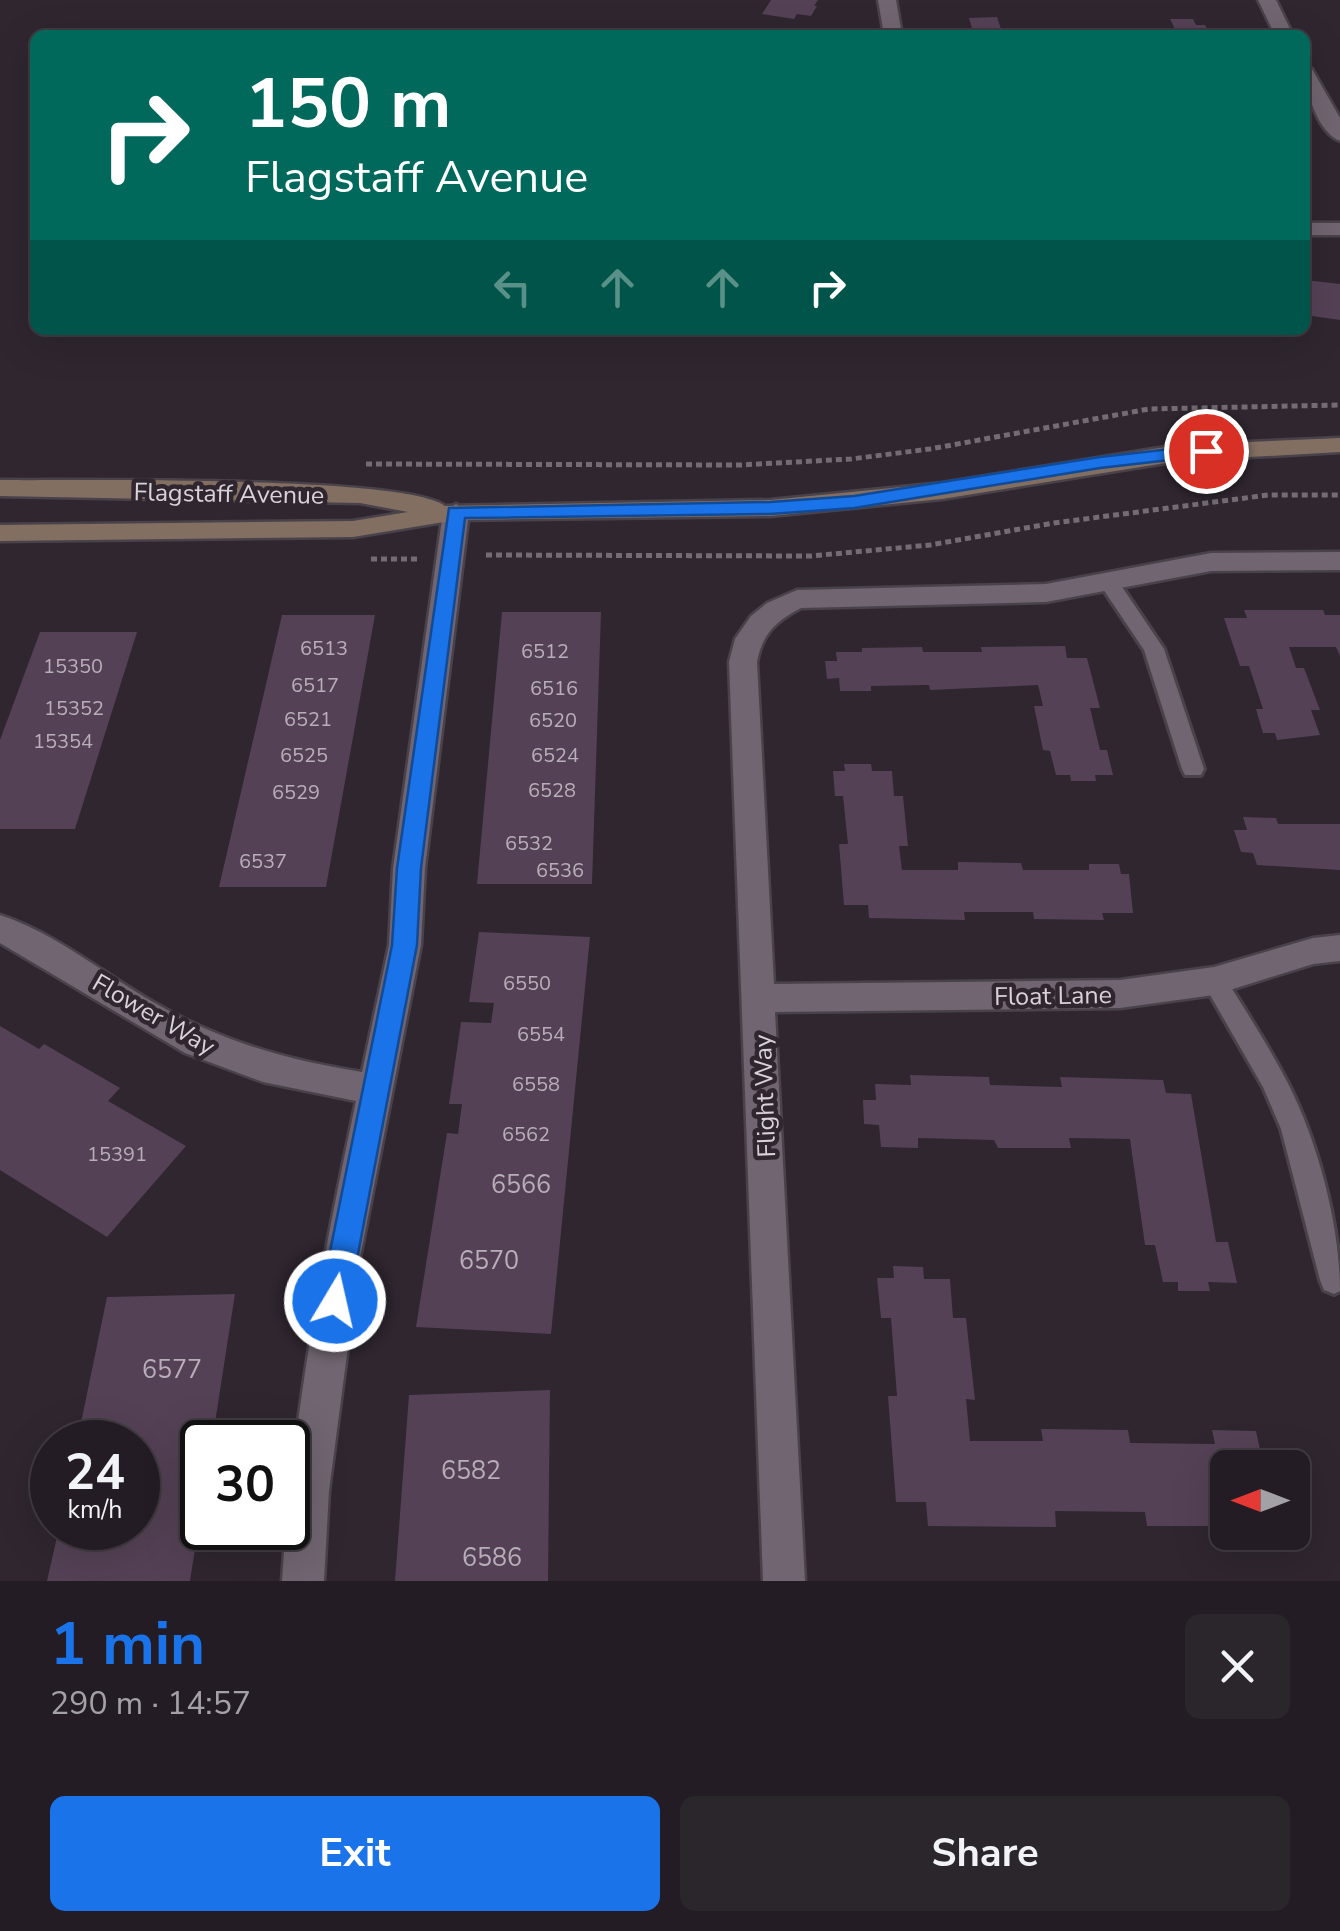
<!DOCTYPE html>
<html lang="en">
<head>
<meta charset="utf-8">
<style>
  :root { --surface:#231c24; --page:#2b252c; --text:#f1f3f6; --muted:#a3a1a6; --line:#403a41; --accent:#1a73e8 }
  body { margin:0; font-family:"Nunito Sans",sans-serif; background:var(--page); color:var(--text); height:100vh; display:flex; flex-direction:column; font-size:38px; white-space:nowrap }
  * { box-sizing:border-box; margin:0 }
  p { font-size:32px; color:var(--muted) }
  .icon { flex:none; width:55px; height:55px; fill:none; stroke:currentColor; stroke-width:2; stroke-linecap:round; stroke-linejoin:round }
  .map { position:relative; height:1581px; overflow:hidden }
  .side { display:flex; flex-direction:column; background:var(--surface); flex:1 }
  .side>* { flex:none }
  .guide { position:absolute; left:30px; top:30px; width:1280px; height:305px; border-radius:15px; box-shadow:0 10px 40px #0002,0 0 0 2px var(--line); background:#00695c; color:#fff; overflow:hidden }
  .needle { width:65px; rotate:270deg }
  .buttons { position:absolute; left:1210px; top:1450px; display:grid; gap:20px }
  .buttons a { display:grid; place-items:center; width:100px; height:100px; border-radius:15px; background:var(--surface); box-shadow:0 10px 40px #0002,0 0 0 2px var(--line); font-size:50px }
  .speed { position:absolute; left:30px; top:1420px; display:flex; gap:20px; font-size:50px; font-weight:700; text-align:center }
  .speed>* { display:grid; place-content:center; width:130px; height:130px; border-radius:50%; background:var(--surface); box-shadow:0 10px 40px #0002,0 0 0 2px var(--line); line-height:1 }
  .speed small { font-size:25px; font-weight:400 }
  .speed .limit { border:5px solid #111; border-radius:15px; background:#fff; color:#111 }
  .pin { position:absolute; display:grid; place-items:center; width:85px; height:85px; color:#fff; margin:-42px; border:5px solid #fff; border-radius:50%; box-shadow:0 2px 10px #0007 }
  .me { position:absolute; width:110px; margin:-55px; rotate:9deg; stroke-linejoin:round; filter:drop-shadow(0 0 8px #0008) }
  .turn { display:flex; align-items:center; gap:35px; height:210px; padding:0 50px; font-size:45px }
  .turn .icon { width:130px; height:130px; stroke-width:2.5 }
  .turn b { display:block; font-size:70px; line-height:85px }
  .lanes { display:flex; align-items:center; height:95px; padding:0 50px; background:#0003; justify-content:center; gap:50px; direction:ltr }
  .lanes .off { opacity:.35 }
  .round { display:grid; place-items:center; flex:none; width:105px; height:105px; border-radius:15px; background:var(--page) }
  .overview { display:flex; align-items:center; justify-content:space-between; height:170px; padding:0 50px }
  h1 { font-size:60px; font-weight:700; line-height:75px; color:var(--accent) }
  .button { display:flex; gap:20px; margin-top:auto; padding:20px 50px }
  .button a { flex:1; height:115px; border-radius:15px; background:var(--accent); color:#fff; font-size:40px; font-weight:700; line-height:115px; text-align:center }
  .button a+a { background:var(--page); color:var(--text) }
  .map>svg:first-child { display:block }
</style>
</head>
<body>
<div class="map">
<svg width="1340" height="1581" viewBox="0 0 1340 1581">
  <rect width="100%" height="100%" fill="#2f2630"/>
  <!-- building -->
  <g fill="#544155">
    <path d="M771,0H818L814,6H817L811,16L797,14L794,19L762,14Z"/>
    <path d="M997,17L1003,35H974L969,18Z"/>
    <path d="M1170,19H1193L1196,25H1205L1209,32L1219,35H1178Z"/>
    <path d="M1305,280L1340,284V320L1312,316V320L1305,319Z"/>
    <path d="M1244,610H1323L1325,615H1340V656L1336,647H1289L1296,668H1304L1320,710H1311L1320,735L1277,740L1275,733H1263L1256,709H1263L1249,666H1240L1224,618H1247Z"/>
    <path d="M502,612H601L592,884H477Z"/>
    <path d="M282,615H375L326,887H219Z"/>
    <path d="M40,632H137L75,829H0V740Z"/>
    <path d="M1065,646L1067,658H1087L1100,708H1090L1100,750H1107L1113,775H1095L1096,781H1071L1070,775H1056L1050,751L1043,750L1034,706H1043L1038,685L930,690L929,685L871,686V691H840L839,678L827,679L825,661H837L836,652H862V648L922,647L923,652H982L981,647Z"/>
    <path d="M844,764H871L872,771H892L894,796H903L908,846H899L902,870H958V862L1021,863L1023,870H1089V864H1119L1121,874H1129L1133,913H1102L1104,920L1034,919L1033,912H964L965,920L869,918L868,905H844L839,844H848L843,796H835L833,771H845Z"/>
    <path d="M1243,817L1276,818L1278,824H1340V870L1257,865L1253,853L1241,852L1234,830H1247Z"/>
    <path d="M479,932L590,937L551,1334L416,1327L447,1133L458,1134L462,1104H449L461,1022L491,1023L494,1003L469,1002Z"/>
    <path d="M0,1026L39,1049L44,1044L120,1088L108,1101L186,1146L107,1237L0,1170Z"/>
    <path d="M910,1075L989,1077L990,1085L1062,1087L1060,1077L1163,1080L1166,1093L1191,1094L1216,1242H1228L1237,1283L1208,1282L1210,1291H1178V1282H1163L1155,1245H1145L1130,1139L1069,1138L1071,1148H998L994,1140L918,1138V1148L881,1147L879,1125L864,1124L863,1100H876L875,1084L911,1085Z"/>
    <path d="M893,1266L923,1267L924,1279H950L953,1318H966L975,1400L966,1399L970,1441H1043L1041,1429L1128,1430L1130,1443L1215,1444L1212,1430L1256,1431L1264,1468H1228V1526H1147L1145,1512L1055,1511L1056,1527L928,1526L926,1502H896L888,1396H897L891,1318H881L877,1278H894Z"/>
    <path d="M235,1294L212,1442H202V1504L190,1581H47L59,1528H138V1442H77L107,1297Z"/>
    <path d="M550,1390L548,1581H395L409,1395Z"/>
  </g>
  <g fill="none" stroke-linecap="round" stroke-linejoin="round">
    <!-- lane casing -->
    <g stroke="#49424a" stroke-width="6">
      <g id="lane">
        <path d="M1109,576L1116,578L1164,649L1204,769L1201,775H1185L1182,769L1144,650L1099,583Z"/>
        <path d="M1214,971L1223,974C1243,1007 1265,1040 1283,1074C1316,1134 1340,1223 1340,1291L1334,1294L1324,1290L1320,1280L1281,1129L1263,1087L1202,981L1205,974Z"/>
      </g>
    </g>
    <!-- street casing -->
    <g stroke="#49424a" stroke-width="5">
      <g id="street">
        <path d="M878,0H896L902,35H884Z"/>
        <path d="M1258,0H1276L1293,35H1275Z"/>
        <path d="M1305,67L1312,69L1340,118V141C1317,132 1305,90 1305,67Z"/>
        <rect x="1305" y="223" width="35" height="12"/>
        <path d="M456,504L469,512L425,868L421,945L359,1263L329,1491L324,1581H282C292,1422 322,1260 356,1101L263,1082L185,1053L0,943V915C55,933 103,973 153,1002C220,1041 286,1060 362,1072L389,945L393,868L443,512Z"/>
        <path d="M1340,552V570L1211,571L1046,602L801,608C776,621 762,634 757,662L774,984L1120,980L1214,967L1313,938L1340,935V961L1313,964L1214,995L1120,1008L775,1012L805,1581H763L729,662L735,639L751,616L767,603L797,590L1046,584L1211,553Z"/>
      </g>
    </g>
    <!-- secondary casing -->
    <g stroke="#49424a" stroke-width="5">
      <path id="secondary" d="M1340,438V452L1178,461L942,499L770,516L456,520L353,537L0,541V525L353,521L408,512L360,503L0,496V480C72,481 404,475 445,506L770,500L942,483L1178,445Z"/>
    </g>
    <!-- path -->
    <g stroke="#746c74" stroke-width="5" stroke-dasharray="6 4" stroke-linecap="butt">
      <path d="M366,464L740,465L851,459L930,449L1149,409L1340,405"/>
      <path d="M486,555L811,556L930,545L1054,523L1268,495H1340"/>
      <path d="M371,559H418"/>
    </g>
    <!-- lane -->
    <use href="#lane" fill="#706570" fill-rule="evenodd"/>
    <!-- street -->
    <use href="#street" fill="#706570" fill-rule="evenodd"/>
    <!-- secondary -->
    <use href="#secondary" fill="#836f62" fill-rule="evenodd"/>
  </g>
  <!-- route -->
  <path fill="#1a73e8" stroke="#114b97" stroke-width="2.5" d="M1206,445L1216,451L1213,455L1100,468L854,508L770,514L465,518L421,868L417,945L349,1301L345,1311L335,1315L324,1311L320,1301L392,945L397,868L449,508L770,502L854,496L1100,457Z"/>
  <g text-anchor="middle" stroke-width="9" stroke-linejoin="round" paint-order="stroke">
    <!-- number labels -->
    <g font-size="20" fill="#b8aeb8">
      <text x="324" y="655">6513</text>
      <text x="545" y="658">6512</text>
      <text x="73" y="673">15350</text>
      <text x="315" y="692">6517</text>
      <text x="554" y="695">6516</text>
      <text x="74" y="715">15352</text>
      <text x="308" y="726">6521</text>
      <text x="553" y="727">6520</text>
      <text x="63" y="748">15354</text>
      <text x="304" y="762">6525</text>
      <text x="555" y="762">6524</text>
      <text x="552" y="797">6528</text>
      <text x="296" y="799">6529</text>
      <text x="529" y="850">6532</text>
      <text x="263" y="868">6537</text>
      <text x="560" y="877">6536</text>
      <text x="527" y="990">6550</text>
      <text x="541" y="1041">6554</text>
      <text x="536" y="1091">6558</text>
      <text x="526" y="1141">6562</text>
      <text x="117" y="1161">15391</text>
    </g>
    <!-- street labels -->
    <g font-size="25" fill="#d9d2d9" stroke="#2f2630">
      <text transform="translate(229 493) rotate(1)" y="9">Flagstaff Avenue</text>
      <text transform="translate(1053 995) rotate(-1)" y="9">Float Lane</text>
      <text transform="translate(154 1014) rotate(30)" y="9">Flower Way</text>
      <text transform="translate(764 1096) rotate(-92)" y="9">Flight Way</text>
    </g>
    <!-- near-number labels -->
    <g font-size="25" fill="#b8aeb8">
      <text x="521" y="1193">6566</text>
      <text x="489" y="1269">6570</text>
      <text x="172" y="1378">6577</text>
      <text x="471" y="1479">6582</text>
      <text x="492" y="1566">6586</text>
    </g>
  </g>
</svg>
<div class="buttons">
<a><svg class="needle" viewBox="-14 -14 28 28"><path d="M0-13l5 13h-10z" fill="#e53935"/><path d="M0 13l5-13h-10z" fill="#a3a1a6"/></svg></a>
</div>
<div class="speed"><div>24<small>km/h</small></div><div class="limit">30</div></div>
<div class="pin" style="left:1206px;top:451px;background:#d93025"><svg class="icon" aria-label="arrive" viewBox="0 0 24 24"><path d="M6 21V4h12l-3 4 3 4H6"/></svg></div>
<svg class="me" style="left:335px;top:1301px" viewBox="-20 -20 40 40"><circle r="17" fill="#1a73e8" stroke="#fff" stroke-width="3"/><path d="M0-11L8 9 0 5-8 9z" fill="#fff"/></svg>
<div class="guide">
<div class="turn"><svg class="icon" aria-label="right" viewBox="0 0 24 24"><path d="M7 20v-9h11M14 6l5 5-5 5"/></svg><div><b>150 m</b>Flagstaff Avenue</div></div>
<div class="lanes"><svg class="icon off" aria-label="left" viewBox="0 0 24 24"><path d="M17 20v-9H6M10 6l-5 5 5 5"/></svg><svg class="icon off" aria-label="ahead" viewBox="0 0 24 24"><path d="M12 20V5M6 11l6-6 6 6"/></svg><svg class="icon off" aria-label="ahead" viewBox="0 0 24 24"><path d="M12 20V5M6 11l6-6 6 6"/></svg><svg class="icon" aria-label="right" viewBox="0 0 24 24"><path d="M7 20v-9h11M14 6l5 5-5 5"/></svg></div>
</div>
</div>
<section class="side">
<div class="overview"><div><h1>1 min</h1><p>290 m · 14:57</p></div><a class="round"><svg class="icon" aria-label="close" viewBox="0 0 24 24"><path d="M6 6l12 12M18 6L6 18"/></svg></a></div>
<div class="button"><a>Exit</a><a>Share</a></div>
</section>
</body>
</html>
